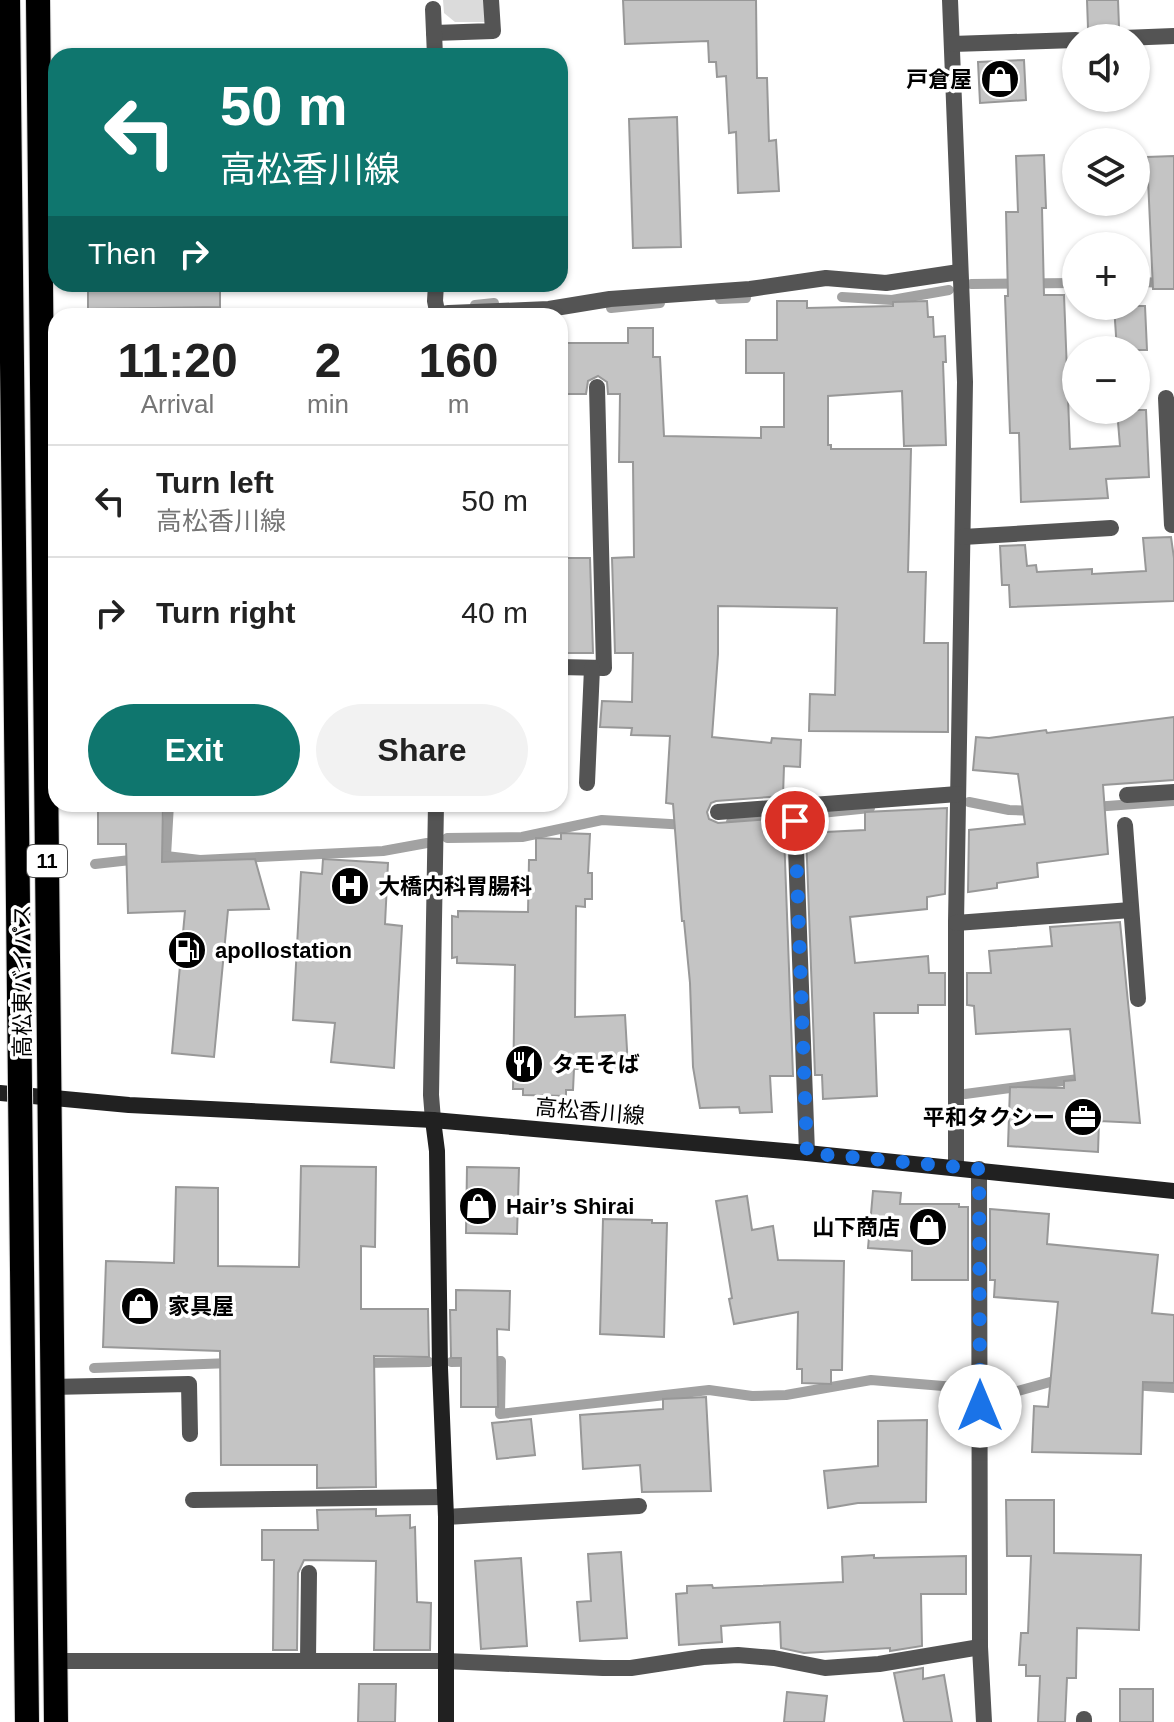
<!DOCTYPE html>
<html lang="en">
<head>
<meta charset="utf-8">
<style>
  :root { --surface:#fff; --page:#f2f2f2; --text:#222; --muted:#767676; --line:#e0e0e0; --accent:#0f766e }
  body { margin:0; font-family:Arial,"Noto Sans JP",sans-serif; background:var(--page); color:var(--text); height:100vh; display:flex; flex-direction:column; font-size:30px; white-space:nowrap }
  * { box-sizing:border-box; margin:0 }
  p { font-size:26px; color:var(--muted) }
  .icon { flex:none; width:44px; height:44px; fill:none; stroke:currentColor; stroke-width:2; stroke-linecap:round; stroke-linejoin:round }
  .map { position:relative; flex:1; overflow:hidden }
  .drawer { position:absolute; left:48px; top:308px; width:520px; height:504px; display:flex; flex-direction:column; background:var(--surface); border-radius:24px; box-shadow:0 2px 6px #0004 }
  .drawer>* { flex:none }
  .top-card { position:absolute; left:48px; top:48px; width:520px; height:244px; border-radius:24px; box-shadow:0 2px 6px #0004; background:#0f766e; color:#fff; overflow:hidden }
  .tools { position:absolute; left:1062px; top:24px; display:grid; gap:16px }
  .tools a { display:grid; place-items:center; width:88px; height:88px; border-radius:50%; background:var(--surface); box-shadow:0 2px 6px #0004; font-size:40px }
  .pin { position:absolute; display:grid; place-items:center; width:68px; height:68px; color:#fff; margin:-34px; border:4px solid #fff; border-radius:50%; box-shadow:0 2px 8px #0007 }
  .me { position:absolute; width:88px; margin:-44px; rotate:0deg; stroke-linejoin:round; filter:drop-shadow(0 0 6px #0008) }
  .turn { display:flex; align-items:center; gap:28px; height:168px; padding:0 40px; font-size:36px }
  .turn .icon { width:104px; height:104px; stroke-width:2.5 }
  .turn b { display:block; font-size:56px; line-height:68px }
  .then { display:flex; align-items:center; height:76px; padding:0 40px; background:#0003; gap:16px; font-size:30px }
  .eta { display:flex; justify-content:space-evenly; align-items:center; height:136px; text-align:center }
  .eta b { font-size:48px; font-weight:600; line-height:56px }
  .action { display:flex; gap:16px; margin-top:auto; padding:16px 40px }
  .action a { flex:1; height:92px; border-radius:48px; background:var(--accent); color:#fff; font-size:32px; font-weight:600; line-height:92px; text-align:center }
  .action a+a { background:var(--page); color:var(--text) }
  ul { padding:0; list-style:none }
  li { display:flex; align-items:center; gap:24px; height:112px; padding:0 40px; border-top:2px solid var(--line) }
  li div { flex:1 }
  li b { display:block; font-size:30px }
  li em { font-style:normal }
  .map>svg:first-child { display:block }
</style>
</head>
<body>
<div class="map">
<svg width="1174" height="1722" viewBox="0 0 1174 1722">
  <rect width="100%" height="100%" fill="#fff"/>
  <!-- green -->
  <path fill="#dbdbdb" d="M443,0H484L485,22H455L444,13Z"/>
  <g fill="none" stroke-linecap="round" stroke-linejoin="round">
    <!-- stream -->
    <g stroke="#a2a2a2" stroke-width="10">
      <path d="M1136,282L1174,283"/>
      <path d="M971,284L1076,283"/>
      <path d="M842,297L892,300L949,290"/>
      <path d="M720,299L746,298"/>
      <path d="M475,305L494,303"/>
      <path d="M611,308L660,303"/>
      <path d="M969,802L1009,810L1034,811"/>
      <path d="M1094,807L1174,801"/>
      <path d="M731,822L870,808"/>
      <path d="M447,838L522,837L602,820L687,825"/>
      <path d="M166,856L169,804"/>
      <path d="M95,864L166,856L200,860L383,851L427,843"/>
      <path d="M965,1094L1086,1078"/>
      <path d="M451,1362L501,1361L500,1414L709,1390L752,1396L786,1395L871,1380L967,1388"/>
      <path d="M363,1363L429,1362"/>
      <path d="M94,1368L231,1363"/>
      <path d="M1133,1385L1174,1388"/>
      <path d="M989,1390L1014,1392L1061,1379"/>
    </g>
  </g>
  <!-- building -->
  <g fill="#c4c4c4" stroke="#989898" stroke-width="2">
    <path d="M623,0H756L757,78H767L769,141L776,140L779,191L738,193L736,132L729,133L726,76L717,77L716,62H709L708,41L625,44Z"/>
    <path d="M1087,0H1118L1119,27L1088,28Z"/>
    <path d="M1024,60L1026,100L980,103L978,62Z"/>
    <path d="M677,117L681,247L633,248L629,119Z"/>
    <path d="M1044,155L1046,208H1042L1044,295H1064L1070,449L1120,446L1117,410H1146L1149,477L1106,479L1108,498L1021,502L1019,433H1010L1005,296H1008L1006,212H1018L1016,156Z"/>
    <path d="M1174,156V289H1153L1147,157Z"/>
    <path d="M88,284H220V307L88,309Z"/>
    <path d="M777,301H807V308L893,306V302L927,301L928,317H933L934,337L945,336L946,362H943L946,445L904,446L902,391L828,396V445H831V449H911L908,572H926L924,643H948V732L809,731L810,694L835,695L837,608L718,606V654L712,737L771,743L772,738L801,740L800,767L784,766L783,796L716,801L711,803L707,812L709,819L718,823L782,818L781,834H784L793,1076H770L772,1112L740,1113L739,1107L700,1108L693,1067L690,983L684,921H682L673,804L666,803L670,736L631,735L632,728L600,727L602,701L632,702L633,653H615L612,558L634,557L633,462H619L620,394H608L607,382L598,376L588,381L586,394H567V343H628V328H653V357H660L664,436L761,438V427H784V373H746V340H777Z"/>
    <path d="M1114,306H1145L1147,350H1117Z"/>
    <path d="M1171,537L1174,558V601L1010,607L1009,585H1002L1000,546L1025,545L1027,566L1036,565L1037,572L1092,569V574L1146,571L1143,538Z"/>
    <path d="M560,558H590L593,653H560Z"/>
    <path d="M1174,717V780L1103,785L1108,854L1037,863L1038,877L997,883V888L968,892L969,830L1025,824L1018,774L973,770L976,737L989,738L1046,730L1047,733Z"/>
    <path d="M98,804H163L162,862L255,859L269,909L228,910L214,1057L172,1053L185,911L128,913L126,844H98Z"/>
    <path d="M947,808L945,894L927,897V909L850,917L855,963L928,956L929,973H945V1005H918V1013H874L877,1096L823,1099L822,1075H815L806,833L865,830V812Z"/>
    <path d="M561,833L590,834L588,873H592V899H585V907L576,906L575,1017L625,1015L628,1067L574,1069L573,1090H566V1096L523,1095V1089H513L515,965L457,963V957L452,958V916L458,917V911L528,912L529,860H536V838L561,839Z"/>
    <path d="M323,859L388,863L385,924L402,926L394,1068L331,1062L335,1023L293,1020L301,872L322,874Z"/>
    <path d="M1120,922L1140,1123L1099,1121L1098,1152L1008,1146L1010,1087L1064,1088V1081L1075,1080L1070,1029L976,1034L974,1006L967,1005V973H991L989,951L1052,946L1050,927Z"/>
    <path d="M301,1166L376,1167L375,1247L361,1246V1309H428L429,1357L374,1356L376,1487L317,1488V1465H221L220,1351L103,1347L106,1261L174,1263L176,1187L218,1188V1266L299,1267Z"/>
    <path d="M467,1167L519,1168L517,1234L466,1233Z"/>
    <path d="M873,1191L901,1193L900,1204H959V1207H968V1280H912V1251L868,1248Z"/>
    <path d="M747,1196L752,1230L773,1226L778,1260L844,1261L842,1370H831V1384L802,1383V1369H797L798,1312L734,1324L729,1299L732,1298L716,1201Z"/>
    <path d="M990,1209L1049,1214L1047,1244L1158,1255L1152,1313L1174,1315V1383L1143,1382L1141,1454L1032,1452L1034,1406L1048,1407L1058,1302L994,1297L995,1280H990Z"/>
    <path d="M603,1219L652,1220V1223H667L664,1337L600,1334Z"/>
    <path d="M456,1290L510,1291L509,1330L497,1329L498,1407H461V1358H451L450,1310H456Z"/>
    <path d="M706,1397L711,1491L642,1492L640,1465L583,1469L580,1415L663,1409V1399Z"/>
    <path d="M531,1419L535,1455L497,1459L492,1423Z"/>
    <path d="M927,1420L926,1502L858,1503L828,1508L824,1471L878,1466V1421Z"/>
    <path d="M1006,1500H1054V1553L1141,1555L1139,1630L1077,1628L1076,1678H1067L1065,1722H1038L1040,1676H1026V1665H1019L1021,1633H1028L1031,1556H1007Z"/>
    <path d="M376,1509V1516L410,1515V1528L415,1527L417,1602L431,1603L430,1650H374L376,1561L304,1560L298,1573L297,1650H273L274,1560H262V1530H318L317,1510Z"/>
    <path d="M621,1552L627,1638L580,1641L577,1602L591,1601L588,1554Z"/>
    <path d="M874,1555V1558L966,1556V1594H921L922,1646L890,1651V1648L804,1653L781,1648L780,1622L721,1626L722,1642L679,1645L676,1594L687,1593V1586L712,1585L713,1588L843,1582L842,1557Z"/>
    <path d="M521,1558L527,1646L481,1649L475,1561Z"/>
    <path d="M923,1668V1679L944,1675L952,1722H904L894,1673Z"/>
    <path d="M359,1684H396L395,1722H358Z"/>
    <rect x="1120" y="1689" width="33" height="33"/>
    <path d="M787,1692L827,1696L824,1722H784Z"/>
  </g>
  <g fill="none" stroke-linecap="round" stroke-linejoin="round">
    <!-- highway casing -->
    <g stroke="#dbdbdb" stroke-width="26">
      <path id="highway" d="M38,0L56,1722"/>
    </g>
    <!-- lane -->
    <g stroke="#545454" stroke-width="16">
      <path d="M950,0L965,382L956,923V1168"/>
      <path d="M434,33L493,31L491,0"/>
      <path d="M1123,38L1174,36"/>
      <path d="M952,44L1076,40"/>
      <path d="M429,316L449,313L549,309L610,299L750,289L826,278L886,283L959,272"/>
      <path d="M1166,398L1172,525"/>
      <path d="M963,537L1111,528"/>
      <path d="M1127,795L1174,792"/>
      <path d="M718,812L958,794"/>
      <path d="M795,821L807,1153"/>
      <path d="M1125,825L1138,999"/>
      <path d="M956,923L1131,910"/>
      <path d="M193,1500L445,1497"/>
      <path d="M446,1517L639,1506"/>
      <path d="M1084,1722V1719"/>
    </g>
    <!-- street -->
    <g stroke="#545454" stroke-width="16">
      <path d="M433,9L435,56"/>
      <path d="M436,284L435,301L438,316"/>
      <path d="M560,667L604,668L597,387"/>
      <path d="M587,783L592,668"/>
      <path d="M433,1120L431,1095L436,804"/>
      <path d="M979,1169L980,1647L984,1722"/>
      <path d="M51,1387L189,1384L190,1434"/>
      <path d="M308,1660L309,1573"/>
      <path d="M54,1661H445L603,1668H631L703,1657L738,1655L774,1658L825,1668L879,1664L980,1647"/>
    </g>
    <!-- secondary -->
    <g stroke="#212121" stroke-width="16">
      <path d="M0,1093L129,1105L433,1120L807,1153L1174,1191"/>
      <path d="M433,1120L437,1151L440,1368L446,1517V1722"/>
    </g>
    <!-- highway -->
    <use href="#highway" stroke="#000" stroke-width="24"/>
    <!-- highway-bridge casing -->
    <g stroke="#dbdbdb" stroke-width="26" stroke-linecap="butt">
      <path id="highway-bridge" d="M8,0L27,1722"/>
    </g>
    <!-- highway-bridge -->
    <use href="#highway-bridge" stroke="#000" stroke-width="24"/>
  </g>
  <g fill="none" stroke-linecap="round" stroke-linejoin="round">
    <!-- route -->
    <path stroke="#1a73e8" stroke-width="14" stroke-dasharray="0 25.2" d="M795,821L807,1153L979,1169L980,1406"/>
  </g>
  <!-- icons -->
  <defs>
    <g id="shop-disc" transform="scale(2)"><circle r="9.5" fill="#000" stroke="#fff"/><path d="M-5-2.5h2.3a2.7 3.5 0 0 1 5.4 0H5L5.5 6h-11ZM-1.5-2.5h3a1.5 2.3 0 0 0-3 0Z" fill="#fff"/></g>
    <g id="hospital-disc" transform="scale(2)"><circle r="9.5" fill="#000" stroke="#fff"/><path d="M-5-5h3v3.5h4V-5h3V5h-3V1.5h-4V5h-3Z" fill="#fff"/></g>
    <g id="fuel-disc" transform="scale(2)"><circle r="9.5" fill="#000" stroke="#fff"/><path d="M-5.5-6h7V0h2V4h1.3V-2.5L3-4.5l.8-.8L6-3V5H2.5V1h-1V6h-7ZM-4.2-4.7v3.2H.2V-4.7Z" fill="#fff"/></g>
    <g id="restaurant-disc" transform="scale(2)"><circle r="9.5" fill="#000" stroke="#fff"/><path d="M-5-6h1v4h1v-4h1v4h1v-4h1v5L-1.5 .5V6h-2V.5L-5-1ZM5-6V6H3V1.5H1.5Q1.5-4 5-6Z" fill="#fff"/></g>
    <g id="office-disc" transform="scale(2)"><circle r="9.5" fill="#000" stroke="#fff"/><path d="M-6-3h4V-5.5h4V-3h4V5H-6ZM-1-4.5V-3h2v-1.5ZM-6 0V1H6V0Z" fill="#fff"/></g>
  </defs>
  <g fill-rule="evenodd">
    <use href="#shop-disc" x="1000" y="79"/>
    <use href="#hospital-disc" x="350" y="886"/>
    <use href="#fuel-disc" x="187" y="950"/>
    <use href="#restaurant-disc" x="524" y="1064"/>
    <use href="#office-disc" x="1083" y="1117"/>
    <use href="#shop-disc" x="478" y="1206"/>
    <use href="#shop-disc" x="928" y="1227"/>
    <use href="#shop-disc" x="140" y="1306"/>
  </g>
  <g text-anchor="middle" stroke-width="7" stroke-linejoin="round" paint-order="stroke">
    <!-- shield labels -->
    <rect fill="#fff" stroke="#4c4c4c" stroke-width="2" x="27" y="845" width="40" height="32" rx="6"/>
    <g font-size="20" font-weight="bold" fill="#000">
      <text x="47" y="868">11</text>
    </g>
    <!-- poi labels -->
    <g font-size="22" font-weight="bold" fill="#000" stroke="#fff" text-anchor="start">
      <text x="972" y="87" text-anchor="end">戸倉屋</text>
      <text x="378" y="894">大橋内科胃腸科</text>
      <text x="215" y="958">apollostation</text>
      <text x="552" y="1072">タモそば</text>
      <text x="1055" y="1125" text-anchor="end">平和タクシー</text>
      <text x="506" y="1214">Hair’s Shirai</text>
      <text x="900" y="1235" text-anchor="end">山下商店</text>
      <text x="168" y="1314">家具屋</text>
    </g>
    <!-- street labels -->
    <g font-size="22" fill="#000" stroke="#fff">
      <text transform="translate(22 981) rotate(-90)" y="8">高松東バイパス</text>
      <text transform="translate(590 1111) rotate(5)" y="8">高松香川線</text>
    </g>
  </g>
</svg>
<div class="tools">
<a><svg class="icon" aria-label="sound" viewBox="0 0 24 24"><path d="M4 9h4l5-4v14l-5-4H4zM17 9q2 3 0 6"/></svg></a>
<a><svg class="icon" aria-label="layers" viewBox="0 0 24 24"><path d="M12 4l9 5-9 5-9-5zM3 14l9 5 9-5"/></svg></a>
<a>+</a>
<a>−</a>
</div>
<div class="pin" style="left:795px;top:821px;background:#d93025"><svg class="icon" aria-label="arrive" viewBox="0 0 24 24"><path d="M6 21V4h12l-3 4 3 4H6"/></svg></div>
<svg class="me" style="left:980px;top:1406px" viewBox="-20 -20 40 40"><circle r="19" fill="#fff"/><path d="M0-13L10 11 0 6-10 11z" fill="#1a73e8"/></svg>
<div class="top-card">
<div class="turn"><svg class="icon" aria-label="left" viewBox="0 0 24 24"><path d="M17 20v-9H6M10 6l-5 5 5 5"/></svg><div><b>50 m</b>高松香川線</div></div>
<div class="then">Then<svg class="icon" aria-label="right" viewBox="0 0 24 24"><path d="M7 20v-9h11M14 6l5 5-5 5"/></svg></div>
</div>
<section class="drawer">
<div class="eta">
<div><b>11:20</b><p>Arrival</p></div>
<div><b>2</b><p>min</p></div>
<div><b>160</b><p>m</p></div>
</div>
<ul>
<li><svg class="icon" aria-label="left" viewBox="0 0 24 24"><path d="M17 20v-9H6M10 6l-5 5 5 5"/></svg><div><b>Turn left</b><p>高松香川線</p></div><em>50 m</em></li>
<li><svg class="icon" aria-label="right" viewBox="0 0 24 24"><path d="M7 20v-9h11M14 6l5 5-5 5"/></svg><div><b>Turn right</b></div><em>40 m</em></li>
</ul>
<div class="action"><a>Exit</a><a>Share</a></div>
</section>
</div>
</body>
</html>
